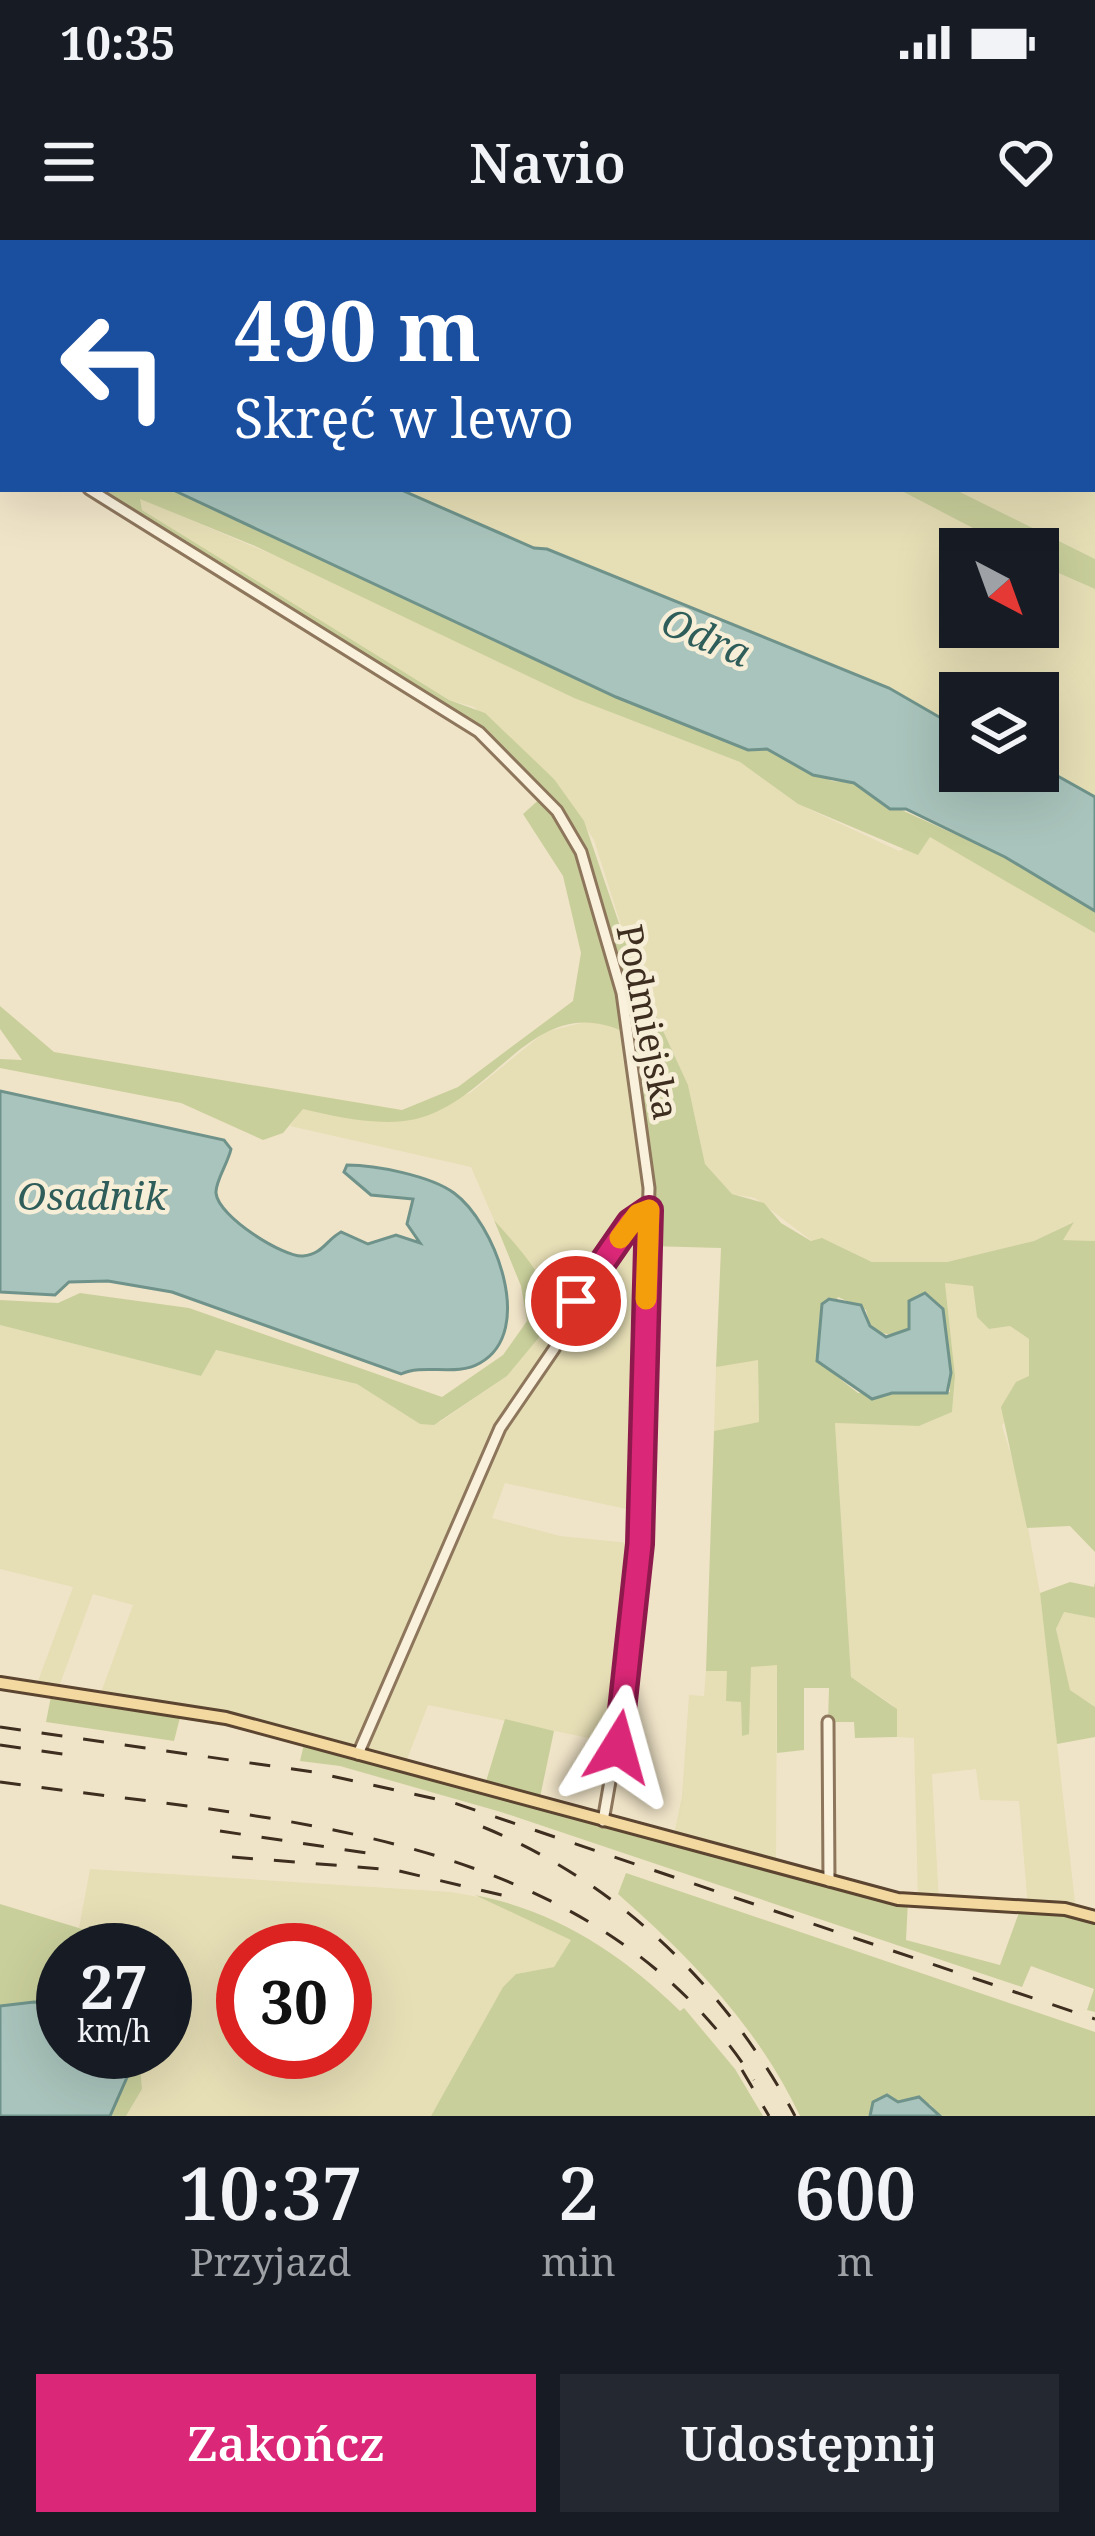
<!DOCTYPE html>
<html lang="pl">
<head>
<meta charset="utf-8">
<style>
  :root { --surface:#171b24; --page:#242831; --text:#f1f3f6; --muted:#9ea1a6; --accent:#db2777 }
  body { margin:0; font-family:"Noto Serif",serif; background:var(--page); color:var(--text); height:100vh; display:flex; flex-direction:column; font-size:45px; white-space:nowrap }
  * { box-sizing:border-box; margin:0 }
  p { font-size:39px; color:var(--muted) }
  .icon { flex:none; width:66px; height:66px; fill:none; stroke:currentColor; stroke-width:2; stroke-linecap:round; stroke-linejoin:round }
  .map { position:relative; height:1876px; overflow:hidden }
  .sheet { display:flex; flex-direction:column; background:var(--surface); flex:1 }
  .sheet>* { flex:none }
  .guide { position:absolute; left:0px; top:0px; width:1095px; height:252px; box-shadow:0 12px 48px #0002; background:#1a4fa0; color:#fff; overflow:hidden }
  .needle { width:78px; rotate:139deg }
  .controls { position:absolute; left:939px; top:288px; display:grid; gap:24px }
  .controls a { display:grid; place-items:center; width:120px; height:120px; border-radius:0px; background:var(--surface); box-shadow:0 12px 48px #0002; font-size:60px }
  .speed { position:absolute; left:36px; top:1683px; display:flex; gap:24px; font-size:60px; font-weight:700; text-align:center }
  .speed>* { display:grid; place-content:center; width:156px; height:156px; border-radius:50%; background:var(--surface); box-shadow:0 12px 48px #0002; line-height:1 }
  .speed small { font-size:30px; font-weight:400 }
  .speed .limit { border:18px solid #d22; background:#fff; color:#111 }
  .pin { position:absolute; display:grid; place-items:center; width:102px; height:102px; color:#fff; margin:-51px; border:6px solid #fff; border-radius:50%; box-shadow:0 3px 12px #0007 }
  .me { position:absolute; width:132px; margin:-66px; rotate:8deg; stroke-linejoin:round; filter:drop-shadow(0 0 9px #0008) }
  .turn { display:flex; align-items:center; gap:42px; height:252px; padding:0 36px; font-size:54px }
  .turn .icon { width:156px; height:156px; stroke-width:2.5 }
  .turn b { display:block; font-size:84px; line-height:102px }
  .eta { display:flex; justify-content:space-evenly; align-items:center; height:204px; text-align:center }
  .eta b { font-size:72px; font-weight:600; line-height:84px }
  .button { display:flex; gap:24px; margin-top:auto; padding:24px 36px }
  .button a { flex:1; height:138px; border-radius:0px; background:var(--accent); color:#fff; font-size:48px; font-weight:600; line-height:138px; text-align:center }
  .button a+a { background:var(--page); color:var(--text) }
  .status { display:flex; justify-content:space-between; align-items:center; height:84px; padding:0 60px; background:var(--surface); direction:ltr }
  .status svg { height:33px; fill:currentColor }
  header { display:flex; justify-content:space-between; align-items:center; height:156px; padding:0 36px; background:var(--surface); font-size:54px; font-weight:600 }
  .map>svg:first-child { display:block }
</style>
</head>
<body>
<div class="status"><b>10:35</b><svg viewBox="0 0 49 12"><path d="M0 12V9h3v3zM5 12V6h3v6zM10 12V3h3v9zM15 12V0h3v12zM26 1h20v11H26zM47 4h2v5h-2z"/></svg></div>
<header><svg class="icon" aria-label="menu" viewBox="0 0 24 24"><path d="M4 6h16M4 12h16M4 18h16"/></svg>Navio<svg class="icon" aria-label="heart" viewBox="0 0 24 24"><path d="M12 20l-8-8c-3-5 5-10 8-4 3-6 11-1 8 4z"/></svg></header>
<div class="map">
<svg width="1095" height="1876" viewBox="0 0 1095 1876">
  <rect width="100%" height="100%" fill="#f0e4c8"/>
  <!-- farmland -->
  <g fill="#e6deb5" fill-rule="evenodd">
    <path d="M63,0H412L418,3H65Z"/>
    <path d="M471,0H1095V319L954,249H1092V3Z"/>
    <path d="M399,249H898L1013,309H960V387H1038V324L1095,349V557L1038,525V453H960V489L889,448L534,308Z"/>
    <path d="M139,258L304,328L574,458L740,522L798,564L899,611L930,597L938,600L1095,693V1001L1061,1000L1073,982L1034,1001L947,1022H872L835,1004L812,1001L755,958L732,954L705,924L688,845L635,730L594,600L554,539L474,467L449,460L211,314L142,270Z"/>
    <path d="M593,780L629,794L624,802L649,977L638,982L636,1113L644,1116L641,1272L505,1243L492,1278L560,1296L640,1304L618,1504L428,1465L404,1527L226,1478L99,1458L133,1365L93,1354L57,1452L35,1449L73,1347L0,1329V1085L201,1136L215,1110L357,1144L420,1184L440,1182L507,1136L551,1083L542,1041L494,980L471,927L290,886L303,868L396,881L470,853L545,792Z"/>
    <path d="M958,1041L973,1046L977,1077L989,1089L1010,1086L1029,1099V1137L1002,1186L1020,1244L1040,1353L1076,1671L1028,1667L1019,1561L980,1560L976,1529L932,1534L939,1663L918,1662L914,1498L897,1497L894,1466L851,1437L835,1183L919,1186L952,1172L955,1136L945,1043Z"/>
    <path d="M734,1120H758L759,1182L714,1191L716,1127Z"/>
    <path d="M1064,1372L1095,1378V1467L1070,1450L1064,1434L1056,1389Z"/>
    <path d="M777,1424L776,1627L673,1599L682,1556L689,1455L704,1456L706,1431H727L741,1462L742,1495L751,1426Z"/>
    <path d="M90,1629L451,1652L484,1658L572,1699L554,1727L516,1734L503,1747L431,1876H126L142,1849L139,1812H165V1710L79,1688ZM243,1710H345V1812H243Z"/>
  </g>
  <!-- green -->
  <g fill="#c9cf9b" fill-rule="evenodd">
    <path d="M89,249H171L616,457L748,510L763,507L832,541L854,543L873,557L1005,617L1095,671V693L930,597L918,615L798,564L740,522L574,458L255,306L140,259L142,270L449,460L485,473L554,539L584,581L635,730L688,845L705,924L732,954L764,963L781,983L811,1001L822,998L872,1022H947L1034,1001L1074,982L1063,1000L1095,1001V1312L1070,1286L1027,1288L1001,1167L1016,1142L1029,1136V1099L1010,1086L989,1089L977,1077L973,1046L945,1043L955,1136L952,1172L919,1186L835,1183L851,1437L897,1469V1497L855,1498L854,1482H828L829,1448H804V1510L777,1513V1425L751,1427L749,1494L742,1496L741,1462L726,1461L727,1431H706L714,1191L759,1182L758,1120L716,1127L721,1008L647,1006L650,960L628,794C535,747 498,859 416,879C381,887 337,877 303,869L283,893L263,900L181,863L0,828V819L22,820L0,789V766L54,812L402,870L458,847L573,761L581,713L563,636L523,574L543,556L494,505ZM838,1057L866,1070L870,1086C895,1107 918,1083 943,1070L950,1152L858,1153L817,1121Z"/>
    <path d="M898,249H954L1095,319V349L1038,324V309H1013Z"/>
    <path d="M494,980C517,1006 557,1046 551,1083L507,1136L434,1185L420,1184L357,1144L216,1110L201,1136L0,1085V1060L58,1063L80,1053L189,1068L442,1157L503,1115L527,1081L521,1046Z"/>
    <path d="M1070,1342L1094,1347L1095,1342V1378L1064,1372L1056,1389L1070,1450L1095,1467V1497L1057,1504L1040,1353Z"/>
    <path d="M52,1451L182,1470L174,1501L46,1482Z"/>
    <path d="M505,1479L554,1491L539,1562L908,1661L906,1700L1000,1725L1021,1667L1095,1677V1772L1087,1770L1094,1749L1031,1726L1022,1747L501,1572L340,1526L300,1521L305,1500L484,1548Z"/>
    <path d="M626,1633L1095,1792V1876H940L930,1864L898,1862L887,1855L873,1862L870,1876H800C757,1786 692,1719 618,1654Z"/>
    <path d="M475,1655C556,1671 621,1713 680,1771L684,1768L735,1829L763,1876H431L503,1747L516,1734L554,1727L571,1700Z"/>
    <path d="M0,1664L151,1710H63V1765L0,1766Z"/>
    <path d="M126,1812H139L142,1849L126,1876H110L128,1835Z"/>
  </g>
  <!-- water -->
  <g fill="#a9c4bc" stroke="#6f938a" stroke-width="3">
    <path d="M171,249H399L534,308L547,309L889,448L960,489V531H1038V525L1095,557V671L1005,617L906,569H890L854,543L813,535L767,509L748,510L616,457Z"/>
    <path d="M0,851L224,900L231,909C228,923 215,942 216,953C218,977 285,1018 303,1016C323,1014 326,1000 341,992L368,1004L396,995L420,1003L407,984L413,959L371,955L344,932L347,925C376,925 431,936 454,953C494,982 537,1091 480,1123C456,1137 424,1123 401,1134L172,1052L108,1041L69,1042L55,1055L0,1052Z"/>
    <path d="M925,1053L943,1069L951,1133L947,1153H892L872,1159L817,1121L822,1064L829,1059L861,1065L870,1086L886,1097L909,1089V1061Z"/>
    <path d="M34,1762L63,1765V1812H126L128,1835L110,1876H0V1766Z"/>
    <path d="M887,1855L898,1862L919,1857L940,1876H870L873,1862Z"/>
  </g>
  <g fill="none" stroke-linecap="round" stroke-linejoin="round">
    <!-- minor casing -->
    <g stroke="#8d765c" stroke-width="15">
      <g id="minor">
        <path d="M0,186L3,188"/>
        <path d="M89,249L479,492L557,571L581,612L622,753L649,948L640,1304L626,1450L603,1581"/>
        <path d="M828,1482L829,1641"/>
        <path d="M358,1514L500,1188L554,1109L576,1061L630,983L649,970"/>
      </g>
    </g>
    <!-- major casing -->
    <g stroke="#5b4430" stroke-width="16">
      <path id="major" d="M0,1443L226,1478L898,1659L1065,1669L1095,1677"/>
    </g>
    <!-- minor -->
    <use href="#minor" stroke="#faf1dc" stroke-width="9"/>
    <!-- major -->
    <use href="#major" stroke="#f3d9a0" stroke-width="10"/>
    <!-- rail -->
    <g stroke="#3d2e20" stroke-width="3" stroke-dasharray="21 21" stroke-linecap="butt">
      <path d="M0,1487L313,1532L454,1563L1095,1779"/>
      <path d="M0,1505L77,1516"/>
      <path d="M0,1542C270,1580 589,1586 754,1840"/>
      <path d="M483,1587C619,1643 726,1747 795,1876"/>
      <path d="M220,1591L380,1615"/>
      <path d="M232,1617L395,1630L514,1658"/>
      <path d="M742,1830L769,1876"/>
    </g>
  </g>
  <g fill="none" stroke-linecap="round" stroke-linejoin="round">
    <!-- route casing -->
    <g stroke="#8e194d" stroke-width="30">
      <path id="route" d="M576,1061L630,983L649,970L640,1304L618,1507"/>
    </g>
    <!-- route -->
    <use href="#route" stroke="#db2777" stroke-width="21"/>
    <!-- slow -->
    <path stroke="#f59e0b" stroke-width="21" d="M620,998L638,974L649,970L646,1059"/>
  </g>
  <g text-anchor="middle" stroke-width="9" stroke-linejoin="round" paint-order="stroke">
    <!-- street labels -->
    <g font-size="36" fill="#3d2e20" stroke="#f7eed8">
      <text transform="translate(648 782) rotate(79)" y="13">Podmiejska</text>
    </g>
    <!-- water labels -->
    <g font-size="39" font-style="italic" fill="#2f5d5a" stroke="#f7eed8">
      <text transform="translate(706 397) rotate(23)" y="14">Odra</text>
      <text x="92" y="970">Osadnik</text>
    </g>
  </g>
</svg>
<div class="controls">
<a><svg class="needle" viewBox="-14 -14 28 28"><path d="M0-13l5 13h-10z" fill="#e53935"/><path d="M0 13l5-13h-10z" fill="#9ea1a6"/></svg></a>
<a><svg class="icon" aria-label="layers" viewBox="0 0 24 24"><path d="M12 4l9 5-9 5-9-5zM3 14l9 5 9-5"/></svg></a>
</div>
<div class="speed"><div>27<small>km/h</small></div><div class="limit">30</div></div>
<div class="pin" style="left:576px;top:1061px;background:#d93025"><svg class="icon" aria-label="arrive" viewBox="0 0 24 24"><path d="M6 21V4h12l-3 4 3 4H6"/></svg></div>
<svg class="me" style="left:618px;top:1507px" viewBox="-20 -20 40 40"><path d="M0-17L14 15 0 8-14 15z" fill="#db2777" stroke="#fff" stroke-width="4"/></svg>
<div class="guide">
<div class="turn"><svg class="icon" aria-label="left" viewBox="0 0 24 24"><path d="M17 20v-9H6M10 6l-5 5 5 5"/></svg><div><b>490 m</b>Skręć w lewo</div></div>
</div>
</div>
<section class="sheet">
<div class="eta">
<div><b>10:37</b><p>Przyjazd</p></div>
<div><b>2</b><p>min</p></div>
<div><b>600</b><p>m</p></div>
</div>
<div class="button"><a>Zakończ</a><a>Udostępnij</a></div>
</section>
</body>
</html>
